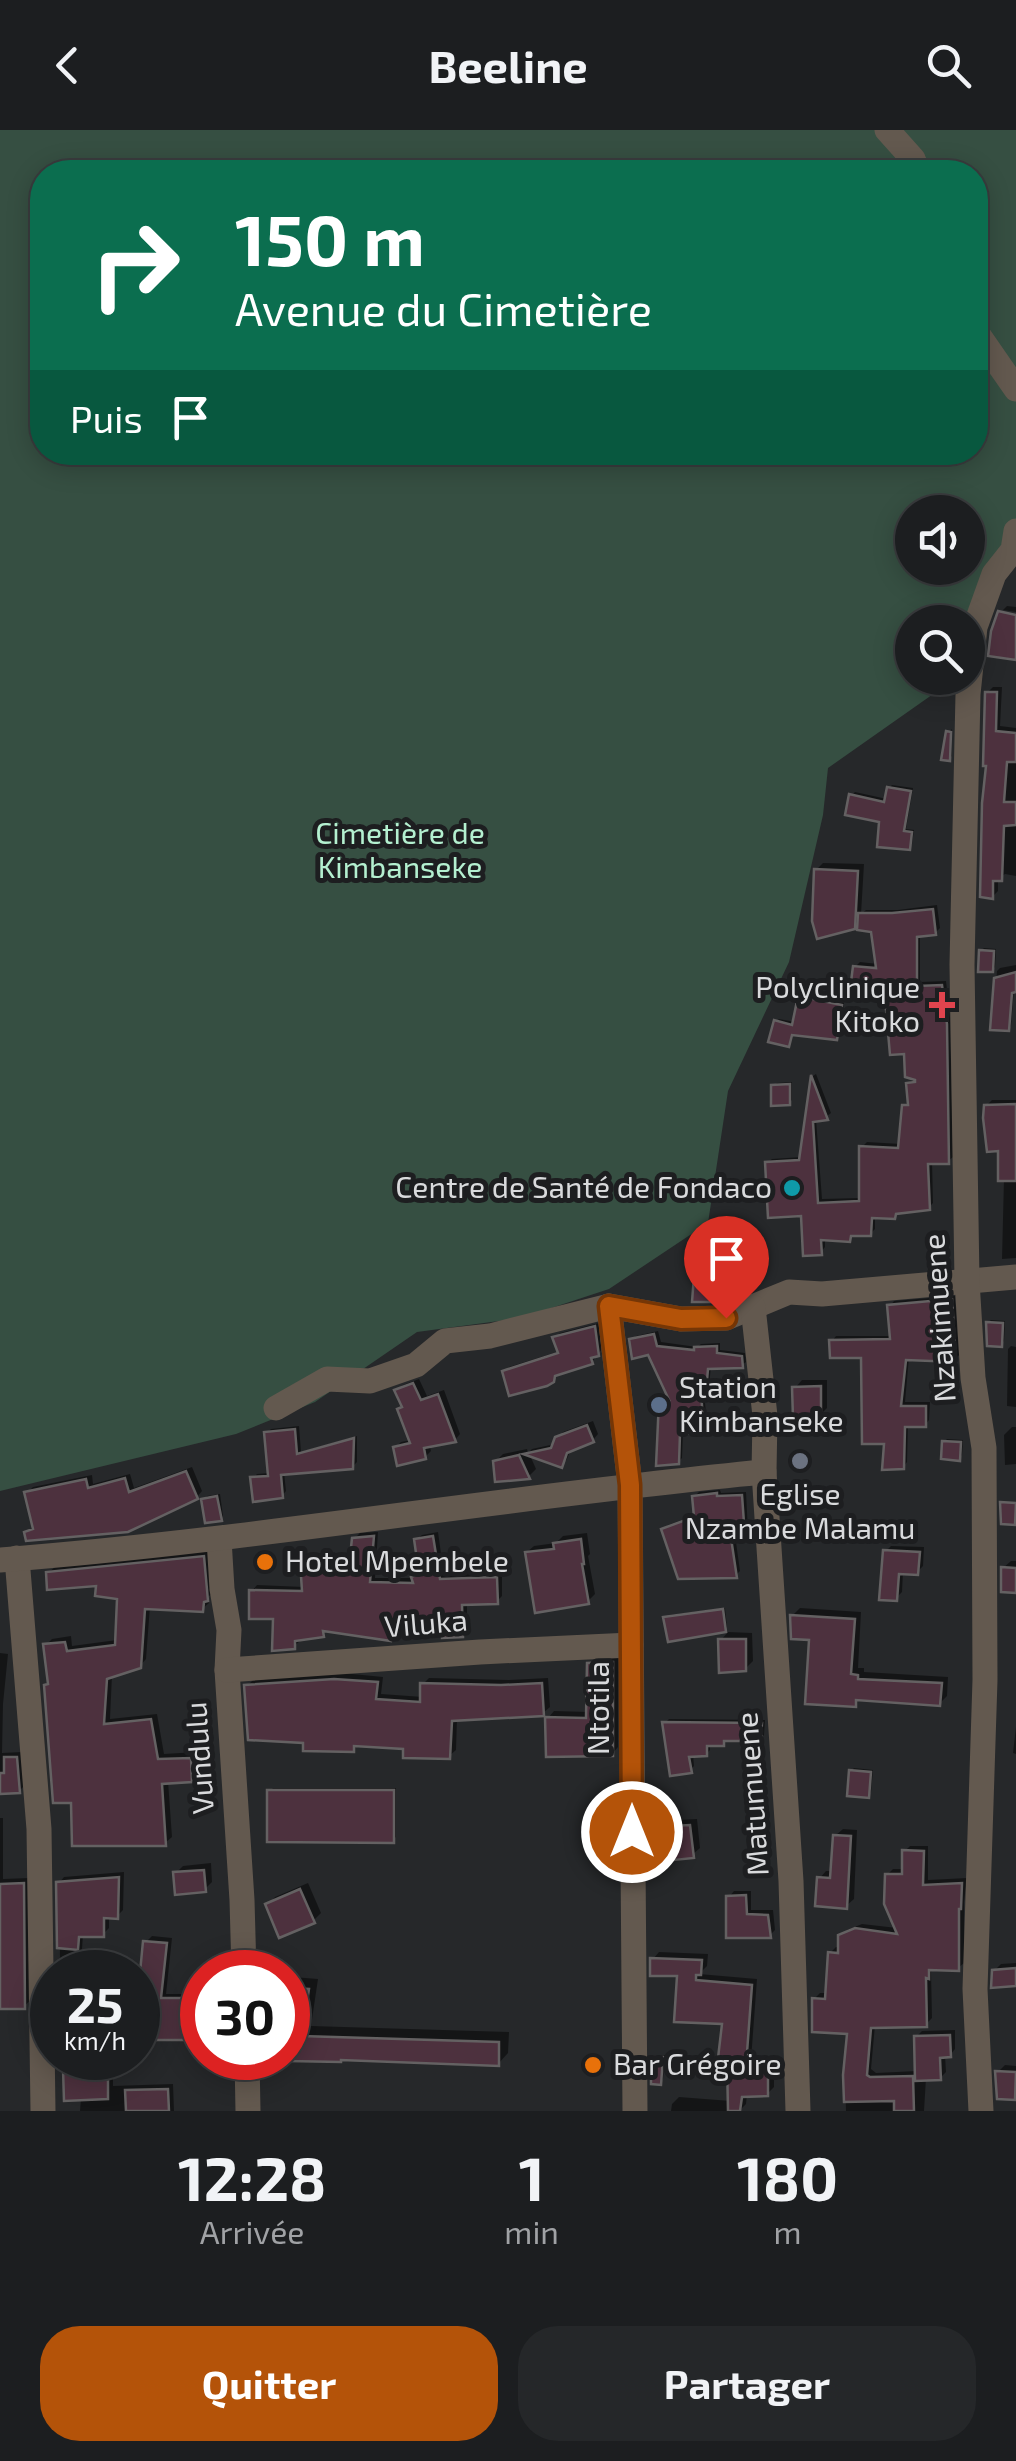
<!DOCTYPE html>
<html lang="fr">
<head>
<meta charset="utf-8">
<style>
  :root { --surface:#1c1e20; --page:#252729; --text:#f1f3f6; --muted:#a0a2a5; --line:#3a3c3e; --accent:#b45309 }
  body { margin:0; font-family:"Exo 2",sans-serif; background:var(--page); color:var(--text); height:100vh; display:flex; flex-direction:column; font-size:38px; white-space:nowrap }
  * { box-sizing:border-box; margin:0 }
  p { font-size:32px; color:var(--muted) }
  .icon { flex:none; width:55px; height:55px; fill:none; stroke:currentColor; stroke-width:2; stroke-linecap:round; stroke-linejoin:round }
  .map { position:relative; height:1981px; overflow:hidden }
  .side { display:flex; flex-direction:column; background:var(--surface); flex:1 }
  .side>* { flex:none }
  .hud { position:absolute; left:30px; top:30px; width:958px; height:305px; border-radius:40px; box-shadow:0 5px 25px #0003,0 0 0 2px var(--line); background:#0b6e4f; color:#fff; overflow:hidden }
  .controls { position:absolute; left:895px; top:365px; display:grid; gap:20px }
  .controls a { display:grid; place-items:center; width:90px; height:90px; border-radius:50%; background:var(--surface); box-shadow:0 5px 25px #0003,0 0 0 2px var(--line); font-size:50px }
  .speed { position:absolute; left:30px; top:1820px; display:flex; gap:20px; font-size:50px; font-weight:700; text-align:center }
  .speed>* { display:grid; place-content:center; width:130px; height:130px; border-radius:50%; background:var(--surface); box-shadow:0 5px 25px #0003,0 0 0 2px var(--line); line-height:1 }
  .speed small { font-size:25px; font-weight:400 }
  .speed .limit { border:15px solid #d22; background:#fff; color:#111 }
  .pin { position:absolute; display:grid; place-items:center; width:85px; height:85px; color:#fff; margin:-102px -42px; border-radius:50% 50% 50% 0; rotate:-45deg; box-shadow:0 0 10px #0007 }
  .pin .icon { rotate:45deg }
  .me { position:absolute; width:110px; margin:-55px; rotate:0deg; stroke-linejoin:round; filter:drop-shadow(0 0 8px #0008) }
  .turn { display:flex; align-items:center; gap:35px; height:210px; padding:0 40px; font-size:45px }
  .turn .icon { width:130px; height:130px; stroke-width:2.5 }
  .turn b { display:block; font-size:70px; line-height:85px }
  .then { display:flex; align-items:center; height:95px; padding:0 40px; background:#0003; gap:20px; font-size:38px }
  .eta { display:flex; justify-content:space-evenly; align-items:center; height:170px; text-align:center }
  .eta b { font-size:60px; font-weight:700; line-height:70px }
  .action { display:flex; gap:20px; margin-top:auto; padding:20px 40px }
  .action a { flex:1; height:115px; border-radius:40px; background:var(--accent); color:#fff; font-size:40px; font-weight:700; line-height:115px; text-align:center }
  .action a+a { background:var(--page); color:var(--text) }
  header { display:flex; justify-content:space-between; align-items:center; height:130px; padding:0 40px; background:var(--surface); font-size:45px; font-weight:700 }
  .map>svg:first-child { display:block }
</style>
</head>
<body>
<header><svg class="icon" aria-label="back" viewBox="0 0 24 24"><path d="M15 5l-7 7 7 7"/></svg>Beeline<svg class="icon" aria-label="search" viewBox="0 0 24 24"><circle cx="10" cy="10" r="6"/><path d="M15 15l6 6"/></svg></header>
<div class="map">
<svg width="1016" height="1981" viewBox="0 0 1016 1981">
  <rect width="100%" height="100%" fill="#26282a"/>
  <!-- green -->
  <path fill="#364f42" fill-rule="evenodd" d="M0,0H1016V398L968,492H912V548H956L828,638L823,685L789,832L728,961L708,1093L609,1159L521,1188L417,1202L315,1272L236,1304L0,1361ZM42,42H975V322H42ZM912,382H968V438H912Z"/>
  <!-- shadow -->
  <g fill="#0007">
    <path d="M1007,476L1016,477V482L1003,480Z"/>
    <path d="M993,557H1002L1000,596L1016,598V746L1005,744L998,749V761L992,767L987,563Z"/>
    <path d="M952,599V626L949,629V602Z"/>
    <path d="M892,655L913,658L906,699L914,700L912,714L909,717L882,690L852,665L855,662L887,669L889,658Z"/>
    <path d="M823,733L864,734L861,784L866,780H898L937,775L940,798L935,803L920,804V852L946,851L950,888L953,1027L948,1031H932L933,1073L928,1078L900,1081L894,1087L875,1086V1099L870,1104H855L849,1109L825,1107V1117L821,1122L804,1083L767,1033L772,1029L802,1027L813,946L816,944L831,983L826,987L816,989L822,1069L861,1068L862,1017L867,1012L901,1014L904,976L910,970L908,954L915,947L887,865L855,837L860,832L878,834L874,800L860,790L854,796L816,740Z"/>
    <path d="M984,818L996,819L995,837L992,840L981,821Z"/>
    <path d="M1016,835V860H1014L1011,896L1008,899L993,898L997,841L1000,838Z"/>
    <path d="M804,864L844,873L839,905L836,908L793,903L788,915L776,892L779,889L795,892L801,867Z"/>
    <path d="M792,952V970L789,973L774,956L777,953Z"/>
    <path d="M992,970H1016V1128L1002,1129L1004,1048L1001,1019L986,976Z"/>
    <path d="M703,1140L729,1141L728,1162L720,1169L696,1147Z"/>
    <path d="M955,1166L959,1225L955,1230L909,1227L905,1272H930L929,1290L925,1295H908L907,1332L903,1337L886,1312L864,1225L832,1211L836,1206H893L890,1176L894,1171Z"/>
    <path d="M991,1190L1005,1191L1004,1211L1001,1214L988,1193Z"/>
    <path d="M599,1193L602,1219L592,1232L558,1245L552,1250L504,1241L509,1237L560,1221L555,1208L560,1203Z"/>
    <path d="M658,1201L661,1212L697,1217L701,1214L720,1213V1220L745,1223L746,1232L742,1235L711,1236L709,1256L704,1261L707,1295L703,1299L683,1301L682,1328L678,1332L661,1271L666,1267H670L650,1222L632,1210L636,1206Z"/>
    <path d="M1011,1216L1016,1217V1277L1007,1276L1008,1219Z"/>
    <path d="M419,1249L427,1266L444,1260L460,1304L455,1310L429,1314L431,1321L425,1327L395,1318L401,1312L411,1310L404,1275L397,1260L403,1255Z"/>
    <path d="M802,1250H827V1278L820,1285L795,1258Z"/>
    <path d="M593,1291L598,1304L593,1310L571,1319L567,1329L562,1335L529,1323L536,1339L529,1346L497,1349L495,1332L503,1324L527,1319L528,1323L532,1319L555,1314L563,1302Z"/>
    <path d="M299,1296L301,1322L357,1306V1332L352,1337L284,1342L286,1361L282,1366L253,1348L257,1344L270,1343L267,1303L271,1299Z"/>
    <path d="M1012,1297H1016V1334L1005,1335L1004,1305Z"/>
    <path d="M947,1309L963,1310L962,1325L959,1328L944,1312Z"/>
    <path d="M192,1337L202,1361L197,1367L26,1403L35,1396L27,1363L33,1357L92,1345L93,1354L130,1344L134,1358Z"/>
    <path d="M720,1360L721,1363L746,1362L748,1401L744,1405H735L740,1441L736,1445L664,1399L668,1395L696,1385L694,1367L699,1362Z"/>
    <path d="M220,1364L223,1386L221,1389L204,1370L207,1366Z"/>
    <path d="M378,1402L375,1448H413L420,1442L416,1410L422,1405L438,1402L444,1445L502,1443V1466L497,1471L467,1472V1499L462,1504L444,1487L397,1495L395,1503L390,1509L328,1499L323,1505L300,1508V1511L294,1516L275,1486L252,1461L257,1455L304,1457L302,1432L308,1427L353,1423L354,1409L360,1403Z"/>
    <path d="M587,1403L590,1424L588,1426L595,1464L588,1471L527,1422L534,1416L556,1413L563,1406Z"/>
    <path d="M891,1416L924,1417L923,1436L917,1442L903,1441L902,1462L896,1468L885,1422Z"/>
    <path d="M209,1421L213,1463L209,1466V1473L202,1479L150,1476L146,1529L140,1536L112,1545L110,1589L157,1584L164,1624L196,1622L197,1643L191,1650L168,1651L172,1707L165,1713L73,1671L46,1556L50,1551L46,1515L52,1509L71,1506L72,1516L117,1510L120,1467L99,1454L48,1443L55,1437Z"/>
    <path d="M1011,1431H1016V1460L1003,1438Z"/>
    <path d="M725,1478L727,1497L724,1500L666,1488L669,1485Z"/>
    <path d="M800,1478L861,1482L858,1538H864V1542L948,1547L947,1566L940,1573L860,1568L855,1574L812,1508L792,1486Z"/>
    <path d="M728,1502L752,1503L753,1531L745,1539L721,1510Z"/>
    <path d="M0,1523L8,1524L3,1574L2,1623L22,1622L25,1655L19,1661H0Z"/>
    <path d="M618,1527V1617L612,1624L548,1588L554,1581L589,1582L590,1534L597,1528Z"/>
    <path d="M342,1543L383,1547L381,1564L423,1567V1554L429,1548L509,1550L548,1548L550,1577L543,1583L457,1588L456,1620L449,1626L406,1617L359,1614L353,1620L305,1610L247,1556L253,1550Z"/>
    <path d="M669,1589L765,1590L764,1605L760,1609H728L723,1613L710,1614V1620L706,1624H693L694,1636L690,1640L665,1593Z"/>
    <path d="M1016,1597V1624L1013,1623Z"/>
    <path d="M854,1638L873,1640L871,1662L868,1665L851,1641Z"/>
    <path d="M273,1658H396V1707L392,1710L270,1661Z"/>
    <path d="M0,1688H3V1749L29,1748L31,1870L24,1876L0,1877Z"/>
    <path d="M697,1689L700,1718L692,1725L651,1698L659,1691Z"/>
    <path d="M843,1699L857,1700L854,1769L846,1776L819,1749L826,1741H833L835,1706Z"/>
    <path d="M910,1716H928V1750L967,1748L964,1772V1833L958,1838L934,1837L931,1842L932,1888L926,1894L875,1895L871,1939L876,1943L917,1941L916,1907L922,1901L955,1900V1919L950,1925H945L946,1942L940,1948H926L924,1981H846L845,1945L849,1902L814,1869L820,1863H828L830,1823L836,1817L841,1818V1806L847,1800L862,1794L897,1798L887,1745L893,1739H904V1722Z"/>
    <path d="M211,1733L212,1752L205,1759L176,1743L183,1736Z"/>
    <path d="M124,1742L123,1780L117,1786H109V1798L103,1804H83L82,1819L76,1826L60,1829L59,1753L64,1747Z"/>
    <path d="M308,1753L321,1783L313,1791L268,1775L275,1767Z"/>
    <path d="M734,1761H751V1780H773L775,1800L770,1805L729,1767Z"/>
    <path d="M152,1806L172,1808L166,1864H202V1908H138V1845H142L146,1812Z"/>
    <path d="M659,1822L708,1824L707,1836L699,1844L757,1849L751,1930H774V1957L767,1964H747L746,1974L739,1981H671L672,1974L679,1967L731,1971L725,1892L680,1843L653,1829Z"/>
    <path d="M1016,1833V1854L994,1841L1001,1834Z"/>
    <path d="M293,1847L318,1849L311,1896L509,1902L508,1923L498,1934L265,1928H288V1852Z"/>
    <path d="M656,1925H665L663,1949L660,1952L653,1928Z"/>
    <path d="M66,1928H113V1956L173,1954L174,1981H80L81,1968H66Z"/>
    <path d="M1005,1935L1016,1936V1968L999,1967L998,1942Z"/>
  </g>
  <!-- building -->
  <g fill="#4d313e" stroke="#646162" stroke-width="2.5">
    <path d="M998,481L1016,485V530L988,526L991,501Z"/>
    <path d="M985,562H997L996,601L1016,603V632H1007L1004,672H1016V695L1004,696L1002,751H993V769L980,767L982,673L986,636H983Z"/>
    <path d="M946,601L951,602L950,631L941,630Z"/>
    <path d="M887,657L911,661L904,701L912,702L910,720L877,717L879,692L845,685L849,664L884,672Z"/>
    <path d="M814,739L858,741L855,799L817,809L812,791Z"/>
    <path d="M933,779L936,805L917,807V856L942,855L947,894L949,1034H928L930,1080L896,1084L895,1089L872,1088L871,1106H851L850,1112L821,1110L822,1125L803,1126L801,1086L768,1088L765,1032L799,1030L811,945L828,990L813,992L818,1073L859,1071V1016L898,1018L902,975H908L906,953L915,952V950L905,947L904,924L890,925L885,868H849L853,836L876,838L871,802L857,800L858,783H892Z"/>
    <path d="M979,820L994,821L993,842H978Z"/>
    <path d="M1016,842V862L1012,863L1009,901L990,900L994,848Z"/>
    <path d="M798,866L842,875L837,910L792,905L789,917L768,912L774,890L792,895Z"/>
    <path d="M790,954V975L771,976V955Z"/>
    <path d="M1016,974V1051H998V1021L987,1022L983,988L984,975Z"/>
    <path d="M694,1146L723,1148L721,1172H692Z"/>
    <path d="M952,1169L956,1232L906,1230L901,1276H926V1297H905L904,1339L882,1340L884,1314H862L861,1228H830L829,1210L890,1209L887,1175Z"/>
    <path d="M986,1192L1003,1193L1002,1217L987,1216Z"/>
    <path d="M595,1196L599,1226L591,1228L593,1234L555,1246L554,1252L547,1256L509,1266L502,1241L558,1223L552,1207Z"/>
    <path d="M654,1204L657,1216L694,1220V1217L717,1216V1223L742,1226L743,1238L708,1239L706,1262H701L704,1302L680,1304L679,1334L656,1336L659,1270H669L648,1225L632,1229L629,1209Z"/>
    <path d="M413,1253L421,1270L438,1264L456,1312L424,1318L426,1329L397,1336L393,1317L410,1313L397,1279L402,1277L394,1260Z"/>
    <path d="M821,1256V1288H793L792,1257Z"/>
    <path d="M587,1295L594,1312L567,1323L562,1338L523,1324L551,1318L555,1307Z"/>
    <path d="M295,1299L297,1324L354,1308L353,1339L281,1345L283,1368L253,1372L250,1347L268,1346L264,1302Z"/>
    <path d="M942,1311L961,1312L960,1331L941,1329Z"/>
    <path d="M519,1325L530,1349L495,1352L493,1331Z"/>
    <path d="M186,1341L198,1369L128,1402L26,1411L24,1402L33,1399L24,1362L86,1349L88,1358L125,1348L129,1362Z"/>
    <path d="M717,1363V1366L742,1365L745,1407L731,1408L737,1448L678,1449L661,1399L694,1387L692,1366Z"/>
    <path d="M217,1366L222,1391L205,1393L201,1369Z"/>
    <path d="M1000,1372L1016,1373L1015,1395L1001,1394Z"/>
    <path d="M374,1406L370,1452L413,1453L411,1447L419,1444L414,1409L433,1406L440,1449L497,1447L498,1474L462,1475L463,1507L442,1508L441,1490L393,1498L391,1511L323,1501L324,1507L295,1511V1519L272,1521L273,1489H249V1460L302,1461L300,1431L350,1427L352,1408Z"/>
    <path d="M581,1409L584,1434H582L589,1474L535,1483L525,1422L554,1419L553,1413Z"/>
    <path d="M883,1420L920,1422L918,1445L899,1444L897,1471L879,1470Z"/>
    <path d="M204,1426L208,1471L204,1472L203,1482L145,1479L141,1538L107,1549L104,1594L151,1589L158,1629L191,1628L192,1652L162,1654L166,1716H72L71,1673H53L44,1555L48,1554L43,1514L65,1512L67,1521L115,1515L117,1469L95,1466L96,1456L47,1460L46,1442Z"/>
    <path d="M1001,1437L1016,1438V1463L1001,1462Z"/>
    <path d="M723,1479L726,1502L668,1512L663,1487Z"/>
    <path d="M790,1485L855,1489L851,1544L858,1545V1549L942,1553L940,1576L856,1570V1577L805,1574L809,1510L791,1509Z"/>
    <path d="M718,1509H746V1541L719,1543Z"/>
    <path d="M613,1532V1626L546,1627L545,1587L586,1588L587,1533Z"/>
    <path d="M334,1549L378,1552L376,1569L420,1572V1553L501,1555L542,1553L544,1586L452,1591L450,1629L403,1628V1619L354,1616V1622L303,1621V1613L248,1610L244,1555Z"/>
    <path d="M662,1592L762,1593L761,1611H724V1616H707V1626L689,1627L692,1643L670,1646Z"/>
    <path d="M4,1627H17L20,1663L0,1664V1643H4Z"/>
    <path d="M849,1640L871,1642L869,1668L847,1666Z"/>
    <path d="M267,1660H394V1713L267,1712Z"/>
    <path d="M690,1695L694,1728L654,1732L652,1716L649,1715V1697Z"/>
    <path d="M833,1705L851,1706L847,1779L815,1776L817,1747L830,1748Z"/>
    <path d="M902,1720L924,1721L923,1755L962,1753L961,1779H959V1841L929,1840V1849L926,1848L927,1897L871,1898L867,1945L870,1947L913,1946L914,1981H894V1971L844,1972L843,1945L847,1904L812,1902V1868L825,1869L828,1822L838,1823V1805L855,1798L897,1804L884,1774L885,1744H902Z"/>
    <path d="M204,1740L206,1762L175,1765L173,1742Z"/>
    <path d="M119,1747L118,1789L104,1788V1807H79L78,1820L57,1818L56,1752Z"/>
    <path d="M24,1753L25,1879H0V1754Z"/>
    <path d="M300,1759L315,1793L279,1808L265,1774Z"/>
    <path d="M746,1765L747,1784L768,1785L771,1808H726V1766Z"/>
    <path d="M143,1811L167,1813L161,1868H202V1910H138V1864Z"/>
    <path d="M650,1828L702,1830L701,1845H696V1850L752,1855L746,1936H768V1966L742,1967L740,1981H728L727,1930L718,1928L722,1894L674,1892L677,1846H650Z"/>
    <path d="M1016,1838V1856L991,1858L992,1840Z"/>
    <path d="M288,1858L309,1859L302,1906L499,1912V1936L341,1930V1932L288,1931Z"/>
    <path d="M950,1905L951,1927L940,1928L941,1950L915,1951L914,1906Z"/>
    <path d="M651,1927H663L661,1955L651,1954Z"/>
    <path d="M108,1938V1969L64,1971L63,1939Z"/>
    <path d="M995,1941L1016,1942L1015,1970L997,1969Z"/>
    <path d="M168,1959L169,1981H126L125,1960Z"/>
  </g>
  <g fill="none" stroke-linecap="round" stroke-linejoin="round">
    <!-- minor -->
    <g stroke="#63594f" stroke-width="25">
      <path d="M887,0L913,29L918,42"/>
      <path d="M975,196L977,203L1016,259"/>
      <path d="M609,1176L630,1355L635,1981"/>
      <path d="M276,1278L327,1249L370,1251L416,1235L445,1211L490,1206L609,1176L681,1189L726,1188L789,1162L822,1164L1016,1147"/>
      <path d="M764,1342L791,1751L798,1981"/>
      <path d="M219,1409L222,1459L229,1500L227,1540L242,1770L244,1842"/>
      <path d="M17,1428L39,1699L43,1981"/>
      <path d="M0,1430C256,1410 509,1366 764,1342L765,1286L753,1177"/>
      <path d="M227,1540L480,1522L631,1515"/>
      <path d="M247,1928L248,1981"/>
      <path d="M981,1981L975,1859L985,1550L984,1318L973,1248L967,1151L962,835L968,564L975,497L994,444L1013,420L1016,401"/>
    </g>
  </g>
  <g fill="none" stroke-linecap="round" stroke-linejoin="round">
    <!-- route casing -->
    <g stroke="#753606" stroke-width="25">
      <path id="route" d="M632,1702L630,1355L609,1176L681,1189L726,1188"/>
    </g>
    <!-- route -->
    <use href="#route" stroke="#b45309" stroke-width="18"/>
  </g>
  <!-- markers -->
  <path fill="#e0444e" stroke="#1d1e20" stroke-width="4" d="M937 860h10v10h10v10h-10v10h-10v-10h-10v-10h10z"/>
  <circle fill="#0f9aa8" stroke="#1d1e20" stroke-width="4" cx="792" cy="1058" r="10"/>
  <circle fill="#5c6f8a" stroke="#1d1e20" stroke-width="4" cx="659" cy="1275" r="10"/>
  <circle fill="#6b7280" stroke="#1d1e20" stroke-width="4" cx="800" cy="1331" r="10"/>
  <g fill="#e8710a" stroke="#1d1e20" stroke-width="4">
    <circle cx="265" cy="1432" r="10"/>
    <circle cx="593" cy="1935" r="10"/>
  </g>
  <g text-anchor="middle" stroke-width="10" stroke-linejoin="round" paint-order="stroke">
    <!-- park labels -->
    <g font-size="30" fill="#b4f0d0" stroke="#1d1e20">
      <text x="400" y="714">Cimetière de<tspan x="400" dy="34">Kimbanseke</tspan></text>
    </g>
    <!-- poi labels -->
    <g font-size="30" fill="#d9dadc" stroke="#1d1e20" text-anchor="start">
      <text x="920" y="868" text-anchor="end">Polyclinique<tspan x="920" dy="34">Kitoko</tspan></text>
      <text x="772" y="1068" text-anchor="end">Centre de Santé de Fondaco</text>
      <text x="679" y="1268">Station<tspan x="679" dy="34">Kimbanseke</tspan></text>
      <text x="800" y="1375" text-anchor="middle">Eglise<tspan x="800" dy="34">Nzambe Malamu</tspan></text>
      <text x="285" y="1442">Hotel Mpembele</text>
      <text x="613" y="1945">Bar Grégoire</text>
    </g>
    <!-- street labels -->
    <g font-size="30" fill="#d9dadc" stroke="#1d1e20">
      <text transform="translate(940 1188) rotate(-94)" y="10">Nzakimuene</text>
      <text transform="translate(426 1494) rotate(-5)" y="10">Viluka</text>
      <text transform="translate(599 1578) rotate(-90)" y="10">Ntotila</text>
      <text transform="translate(200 1628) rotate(-94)" y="10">Vundulu</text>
      <text transform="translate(753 1664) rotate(-94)" y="10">Matumuene</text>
    </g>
  </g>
</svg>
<div class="controls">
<a><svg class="icon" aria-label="sound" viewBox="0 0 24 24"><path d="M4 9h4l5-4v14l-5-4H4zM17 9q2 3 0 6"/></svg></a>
<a><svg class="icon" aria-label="search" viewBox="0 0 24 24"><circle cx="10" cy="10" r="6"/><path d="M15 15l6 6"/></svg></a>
</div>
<div class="speed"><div>25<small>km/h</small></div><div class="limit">30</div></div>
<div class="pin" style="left:726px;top:1188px;background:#d93025"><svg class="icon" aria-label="arrive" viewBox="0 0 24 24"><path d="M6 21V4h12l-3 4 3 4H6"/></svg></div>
<svg class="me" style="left:632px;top:1702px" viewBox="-20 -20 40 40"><circle r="17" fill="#b45309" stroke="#fff" stroke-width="3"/><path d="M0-11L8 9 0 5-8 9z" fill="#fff"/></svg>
<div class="hud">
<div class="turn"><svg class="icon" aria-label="right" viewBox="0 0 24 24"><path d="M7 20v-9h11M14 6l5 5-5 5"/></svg><div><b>150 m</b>Avenue du Cimetière</div></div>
<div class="then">Puis<svg class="icon" aria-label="arrive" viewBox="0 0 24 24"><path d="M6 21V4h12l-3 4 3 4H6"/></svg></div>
</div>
</div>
<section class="side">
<div class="eta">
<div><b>12:28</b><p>Arrivée</p></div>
<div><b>1</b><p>min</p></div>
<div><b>180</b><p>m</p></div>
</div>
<div class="action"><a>Quitter</a><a>Partager</a></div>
</section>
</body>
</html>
